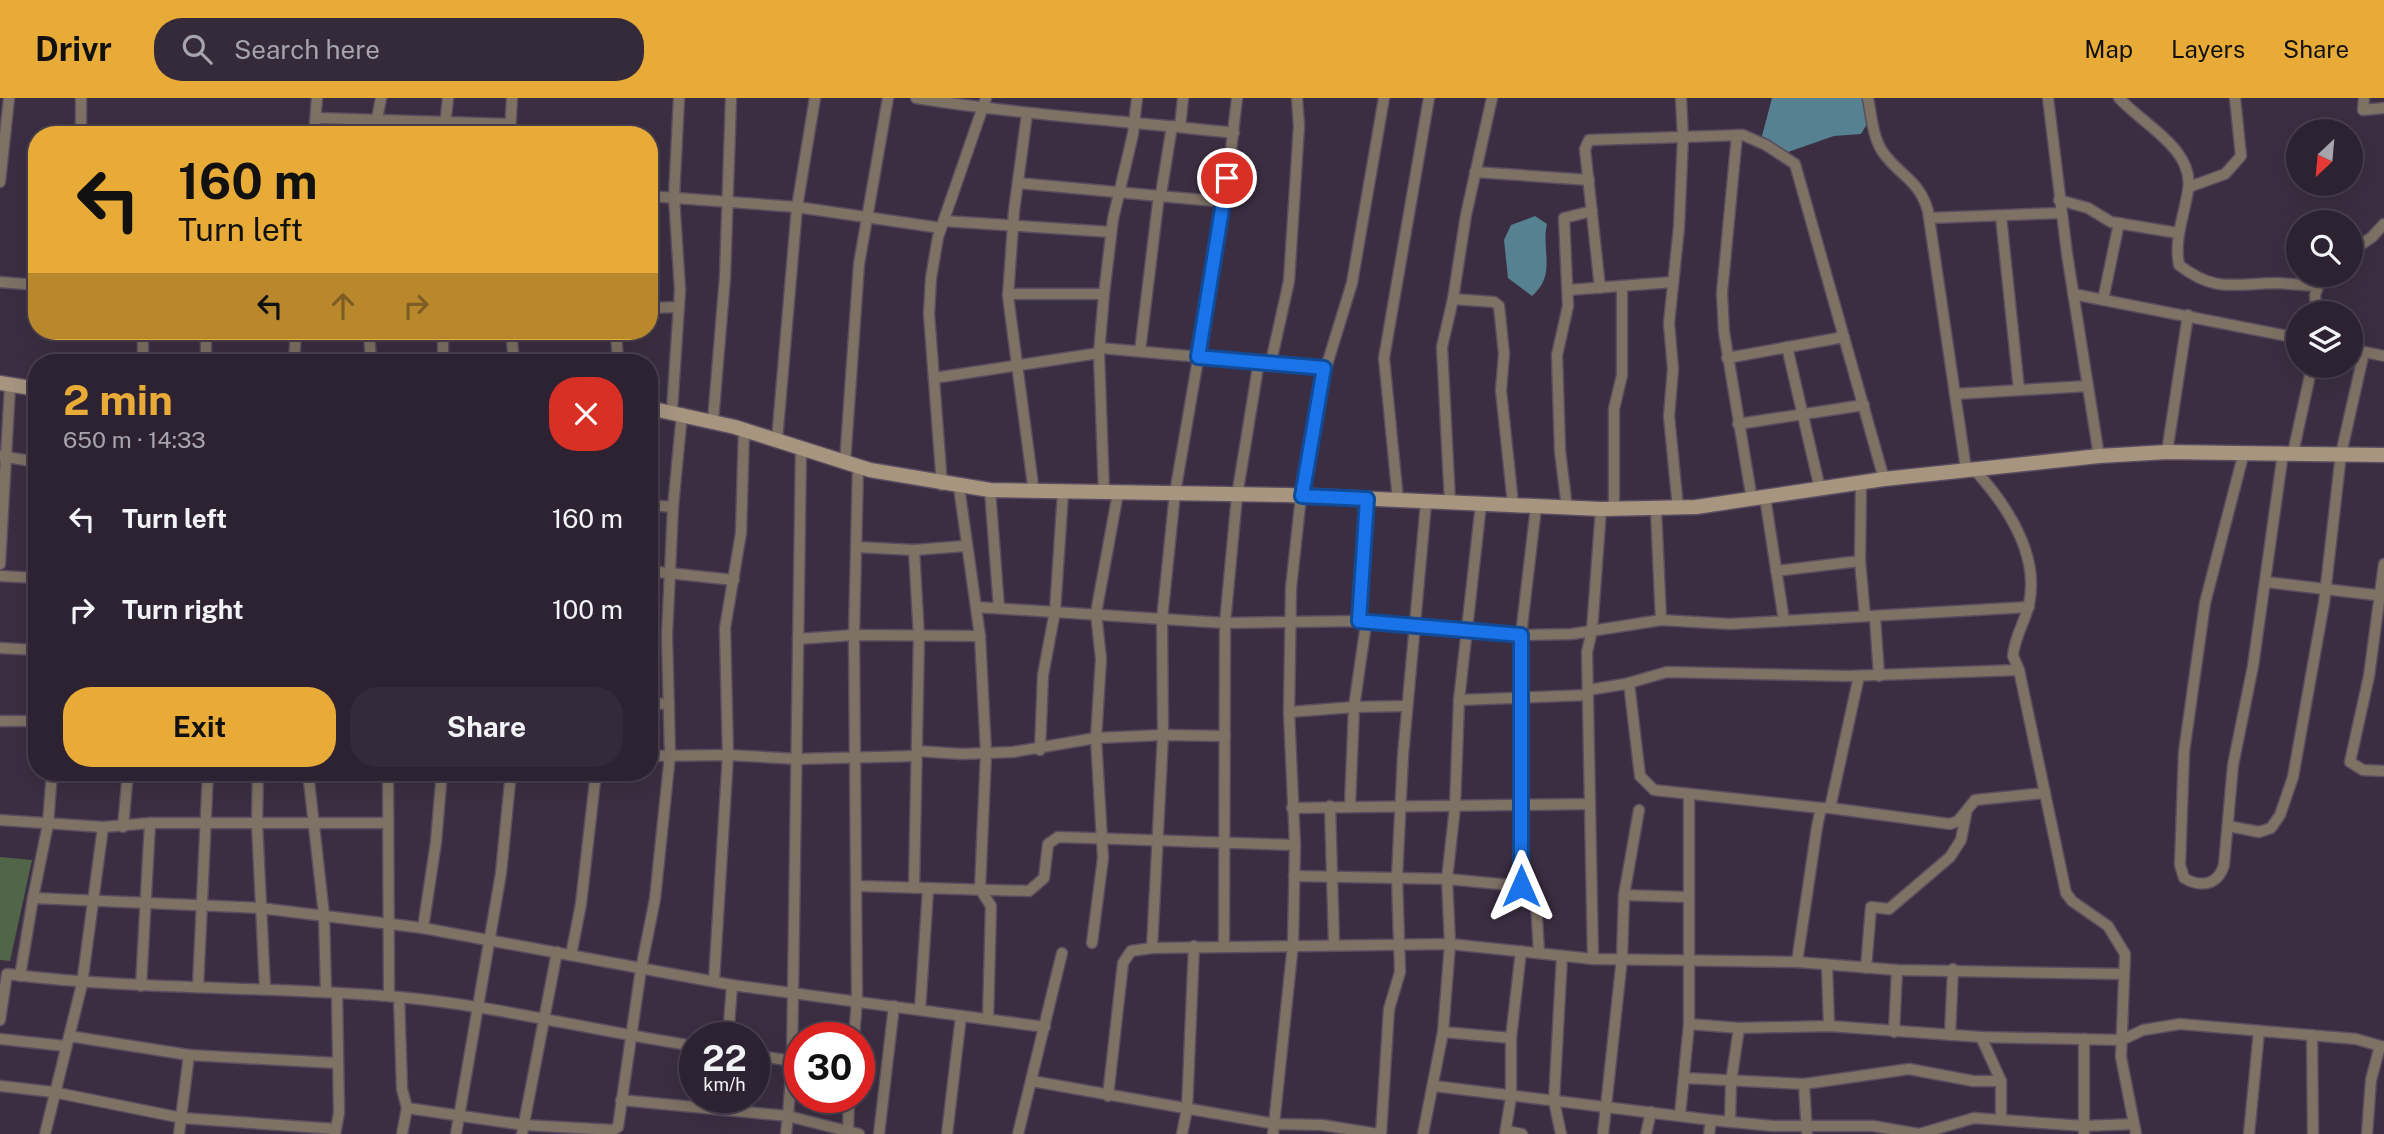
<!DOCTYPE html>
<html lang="en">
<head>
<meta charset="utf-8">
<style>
  :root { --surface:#2c2232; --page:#342a3a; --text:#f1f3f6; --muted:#a6a4ac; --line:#483f4d; --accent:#e8ab37 }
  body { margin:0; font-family:"Public Sans",sans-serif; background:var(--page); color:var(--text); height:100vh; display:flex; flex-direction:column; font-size:26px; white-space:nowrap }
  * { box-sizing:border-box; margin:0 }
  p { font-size:23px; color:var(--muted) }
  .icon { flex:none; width:38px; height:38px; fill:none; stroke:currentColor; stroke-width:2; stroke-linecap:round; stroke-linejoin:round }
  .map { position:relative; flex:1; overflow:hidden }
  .sheet { position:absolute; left:28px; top:256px; width:630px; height:427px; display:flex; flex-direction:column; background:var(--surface); border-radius:28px; box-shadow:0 7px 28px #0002,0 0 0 2px var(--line) }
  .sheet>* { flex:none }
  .banner { position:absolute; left:28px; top:28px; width:630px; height:214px; border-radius:28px; box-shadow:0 7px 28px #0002,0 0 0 2px var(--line); background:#e8ab37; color:#111; overflow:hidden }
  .needle { width:46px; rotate:206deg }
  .buttons { position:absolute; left:2286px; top:21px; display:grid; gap:14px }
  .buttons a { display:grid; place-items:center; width:77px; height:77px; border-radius:50%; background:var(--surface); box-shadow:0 7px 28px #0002,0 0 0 2px var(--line); font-size:35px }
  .speed { position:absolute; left:679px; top:924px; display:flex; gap:14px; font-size:35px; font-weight:700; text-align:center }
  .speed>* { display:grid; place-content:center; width:91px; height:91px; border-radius:50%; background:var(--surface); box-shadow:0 7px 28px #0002,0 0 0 2px var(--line); line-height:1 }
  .speed small { font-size:18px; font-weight:400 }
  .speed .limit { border:10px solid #d22; background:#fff; color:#111 }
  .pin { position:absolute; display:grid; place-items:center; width:60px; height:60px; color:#fff; margin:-30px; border:4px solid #fff; border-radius:50%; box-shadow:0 2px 7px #0007 }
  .me { position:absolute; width:77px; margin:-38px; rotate:0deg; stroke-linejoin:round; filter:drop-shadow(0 0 5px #0008) }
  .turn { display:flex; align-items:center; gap:24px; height:147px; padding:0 35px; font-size:32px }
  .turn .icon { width:91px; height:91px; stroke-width:2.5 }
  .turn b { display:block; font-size:49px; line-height:60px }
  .lanes { display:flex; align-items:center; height:66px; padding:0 35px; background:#0003; justify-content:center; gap:35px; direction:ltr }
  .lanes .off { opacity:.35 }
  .round { display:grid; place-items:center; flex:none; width:74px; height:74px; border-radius:28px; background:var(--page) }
  .head { display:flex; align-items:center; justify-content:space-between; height:119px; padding:0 35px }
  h1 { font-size:42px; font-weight:700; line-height:52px; color:var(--accent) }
  .cta { display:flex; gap:14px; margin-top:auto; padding:14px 35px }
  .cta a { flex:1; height:80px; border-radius:28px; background:var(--accent); color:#111; font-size:28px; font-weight:700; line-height:80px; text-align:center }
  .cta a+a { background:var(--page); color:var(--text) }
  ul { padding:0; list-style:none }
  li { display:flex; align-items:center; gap:21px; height:91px; padding:0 35px }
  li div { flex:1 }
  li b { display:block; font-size:26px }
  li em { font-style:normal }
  header { display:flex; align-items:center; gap:42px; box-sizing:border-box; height:98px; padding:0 35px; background:var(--accent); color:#111 }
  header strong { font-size:33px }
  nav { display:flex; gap:38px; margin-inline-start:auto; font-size:24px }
  .search { width:490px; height:63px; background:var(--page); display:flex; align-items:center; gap:18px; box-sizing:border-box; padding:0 24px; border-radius:28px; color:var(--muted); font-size:26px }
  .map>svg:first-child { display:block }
</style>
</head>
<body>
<header>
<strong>Drivr</strong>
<div class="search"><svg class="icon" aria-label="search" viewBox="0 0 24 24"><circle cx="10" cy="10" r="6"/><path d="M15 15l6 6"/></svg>Search here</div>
<nav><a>Map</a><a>Layers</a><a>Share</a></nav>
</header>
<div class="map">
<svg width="2384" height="1036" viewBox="0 0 2384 1036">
  <rect width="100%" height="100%" fill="#3b2e42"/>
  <!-- green -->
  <path fill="#516549" d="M0,759L32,762L10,863L0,862Z"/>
  <!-- water -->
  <g fill="#558191">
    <path d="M1772,0H1862L1868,24L1861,36L1834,38L1788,54L1762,38Z"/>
    <path d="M1535,118L1547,126C1541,152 1557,177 1532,198L1508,180L1504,142L1511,127Z"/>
  </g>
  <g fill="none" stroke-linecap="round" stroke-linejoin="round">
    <!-- street casing -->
    <g stroke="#594d5f" stroke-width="13">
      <g id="street">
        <path d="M916,0C1022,17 1128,23 1234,35"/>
        <path d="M1868,0C1871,16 1873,39 1882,53C1899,78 1919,81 1928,113L1966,371"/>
        <path d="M2048,0L2067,156L2099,358"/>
        <path d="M2119,0C2142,26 2195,51 2188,92C2184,119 2174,140 2179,167C2216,196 2236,185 2278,185C2291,186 2304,187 2316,188"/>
        <path d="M2364,0L2363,12L2384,10"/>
        <path d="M1027,16L1014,113L1008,198L1034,395"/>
        <path d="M316,20L510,26"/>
        <path d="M1180,29L1183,0"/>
        <path d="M81,37V0"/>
        <path d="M314,37L317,0"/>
        <path d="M374,37L381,0"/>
        <path d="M444,37L448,0"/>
        <path d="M510,37L512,0"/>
        <path d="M1737,37L1722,195L1724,234L1752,402"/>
        <path d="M1475,74L1589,82"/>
        <path d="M0,84L9,0"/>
        <path d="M1018,85L1225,104"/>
        <path d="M2189,89L2225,76L2241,58L2235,0"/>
        <path d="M1161,96L1172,28"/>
        <path d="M649,98L797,109L941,130"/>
        <path d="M2059,102L2088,110L2111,124L2178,135"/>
        <path d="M2001,118L2019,292"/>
        <path d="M1929,120L2061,115"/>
        <path d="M944,123L1111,134"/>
        <path d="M2350,154L2372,139L2384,126"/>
        <path d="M0,184L37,187"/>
        <path d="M1600,190L1585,51L1589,42L1743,37L1766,47L1795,66L1884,381"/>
        <path d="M1568,192L1673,184"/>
        <path d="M1008,196H1104"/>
        <path d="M2073,196L2298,240"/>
        <path d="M1453,201L1494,204L1499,208L1504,256L1501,292L1513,406"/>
        <path d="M2103,202L2119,125"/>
        <path d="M649,210L679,209"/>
        <path d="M2317,215L2315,197L2322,177"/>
        <path d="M143,233V264"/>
        <path d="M213,233L296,236L375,233"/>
        <path d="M369,233L371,264"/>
        <path d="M443,233V264"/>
        <path d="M511,233L514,264"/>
        <path d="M616,233L618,264"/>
        <path d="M1787,249L1820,391"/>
        <path d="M1100,250L1324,270"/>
        <path d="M2350,251L2384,258"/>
        <path d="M1140,253L1159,97"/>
        <path d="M1727,260L1844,239"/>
        <path d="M206,264V233"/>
        <path d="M294,264L296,233"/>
        <path d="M1271,264L1289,183L1299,28L1297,0"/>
        <path d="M934,280L1099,255"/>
        <path d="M1955,296L2088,288"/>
        <path d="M672,312L680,192L674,99L679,0"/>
        <path d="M713,323L725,179L731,0"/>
        <path d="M1738,326L1864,307"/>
        <path d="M777,342L797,109L815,0"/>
        <path d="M2167,354L2188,217"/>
        <path d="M2244,354L2205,505L2184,654L2180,767L2184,780C2201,790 2218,787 2224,767L2233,667L2253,568L2283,355"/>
        <path d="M2293,355L2312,268"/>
        <path d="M0,358L37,364"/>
        <path d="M845,365L859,166L888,0"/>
        <path d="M1973,370C2006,406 2040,455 2029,506C2025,524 2014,540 2013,558L2019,572L2066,795L2072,803L2108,828L2125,856L2121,959L2136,1036"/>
        <path d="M1861,385L1860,463L1865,518"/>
        <path d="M942,387L929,216L931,180L938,139L986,0"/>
        <path d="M959,389L980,538L986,655L980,791L991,808L988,921"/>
        <path d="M990,392L999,510"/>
        <path d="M1104,395L1099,255L1104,196L1113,121L1133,36L1137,0"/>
        <path d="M1765,399L1784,523"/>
        <path d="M1367,401L1359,523L1366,526L1354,609L1405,608"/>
        <path d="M1398,402L1384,260L1429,0"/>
        <path d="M1450,404L1442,249L1453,201L1466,117L1492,0"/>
        <path d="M649,407L673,409"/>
        <path d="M1567,410L1560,353L1557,257L1568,208L1564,120L1592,113"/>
        <path d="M1614,410V311L1622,277V189"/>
        <path d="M1678,410L1669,318L1673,271L1669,225L1679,129L1683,39L1681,0"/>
        <path d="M1656,412L1661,522"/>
        <path d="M856,449L914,452L965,448"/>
        <path d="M914,452L919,539L914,790"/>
        <path d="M0,466L10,288"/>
        <path d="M2384,466L2369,578L2350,664L2363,672L2384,673"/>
        <path d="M649,473L734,482"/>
        <path d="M1776,473L1860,463"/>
        <path d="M0,478L37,480"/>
        <path d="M2266,484L2384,498"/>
        <path d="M976,509L1225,525L1359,523L1521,537L1572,536L1661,522L1730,526L2029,509"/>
        <path d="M1875,519L1879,578"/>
        <path d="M798,541L854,537L980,538"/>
        <path d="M0,550L37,552"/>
        <path d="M1629,585L1640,678L1654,692L1821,710"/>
        <path d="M1588,592L1625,586L1667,574L1848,578L2019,572"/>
        <path d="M1459,602L1588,597"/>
        <path d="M649,605L669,606"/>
        <path d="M1289,614L1354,609L1350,708"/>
        <path d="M0,623H37"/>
        <path d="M1040,652L1043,577L1055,513L1063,395"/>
        <path d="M917,653L962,656L1013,654L1096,640L1163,637L1225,638"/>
        <path d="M649,658L728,657L797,661L916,658"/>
        <path d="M258,674L257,725L265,890"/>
        <path d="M308,674L324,817L326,894"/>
        <path d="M388,674L389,898"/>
        <path d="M1330,708L1334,846"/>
        <path d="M1292,710L1589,706"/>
        <path d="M1830,710L1950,726L1958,723L1975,702L2045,695"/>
        <path d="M0,722L103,729L150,725H386"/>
        <path d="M2228,728L2259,734L2271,730L2280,717L2293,679L2324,505L2341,356L2364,254"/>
        <path d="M123,729L128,674"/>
        <path d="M1294,778L1447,781L1521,788L1536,803L1539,855"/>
        <path d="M857,788L1029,793L1044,780L1048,746L1058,739L1295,747"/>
        <path d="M1521,788V537L1536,409"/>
        <path d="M1624,797L1687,799"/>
        <path d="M33,800L48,726L52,674"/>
        <path d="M423,830L436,744L442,674"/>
        <path d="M1092,845L1103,760L1096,640L1101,561L1096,515L1118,395"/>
        <path d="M1224,847L1225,525L1237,398L1259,263"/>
        <path d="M1152,850L1163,637L1162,521L1175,395L1225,104L1237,0"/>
        <path d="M571,857L581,806L596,674"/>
        <path d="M1593,861L1587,554L1592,532L1601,411"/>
        <path d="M1797,864L1817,729L1821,710H1830L1859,578"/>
        <path d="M1827,868L1829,928"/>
        <path d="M1866,870L1871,809L1889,811L1950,759L1961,742L1966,716"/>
        <path d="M20,878L33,800L260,810L423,830L732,887L1045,929"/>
        <path d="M714,883L728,657L725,530L741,435L744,332"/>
        <path d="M141,888L150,725"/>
        <path d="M198,889L208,674"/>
        <path d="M399,899L402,991L407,1010L402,1036"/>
        <path d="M920,912L928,792"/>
        <path d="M0,922L7,876C133,892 260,888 387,898C491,906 592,933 695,948"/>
        <path d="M1689,926L1739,930L1829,928L1981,939L2122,942L2143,932L2180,926L2356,941L2384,949"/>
        <path d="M1443,934L1511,940"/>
        <path d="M1894,934L1897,872"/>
        <path d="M1950,937L1953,871"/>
        <path d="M2312,937L2313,1036"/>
        <path d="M69,938L189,957L336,965"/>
        <path d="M1981,939L2001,983V1022"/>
        <path d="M728,940L732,887"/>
        <path d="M854,940L857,902L854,537L858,369"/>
        <path d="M0,941L65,948"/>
        <path d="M2084,941V1036"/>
        <path d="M754,957L792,963"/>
        <path d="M1684,980L1804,986L1909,971L1973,983H2001"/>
        <path d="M1032,983L1275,1026L1322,1027L1378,1036"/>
        <path d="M1804,986L1807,1036"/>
        <path d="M0,988L53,994L182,1020L336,1031"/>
        <path d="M1434,988L1711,1022L1773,1028H1873L1919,1036L1974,1020L2084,1028L2134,1026"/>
        <path d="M1108,998L1123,865L1131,853L1152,850L1450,846L1593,861L1797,864L1897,872L2123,876"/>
        <path d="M621,1002L788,1018L792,963L801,350"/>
        <path d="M407,1010L524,1027L613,1032L618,1029L641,871L655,801L670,657L667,537L673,409L682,315"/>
        <path d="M1680,1017L1689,926V698"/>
        <path d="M1730,1024L1731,984L1739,930"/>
        <path d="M1507,1033L1522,1036"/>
        <path d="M45,1036L82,886L103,729"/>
        <path d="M179,1036L189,957"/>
        <path d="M335,1036L339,1015L337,895"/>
        <path d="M456,1036L501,775L511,674"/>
        <path d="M522,1036L557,854"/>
        <path d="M786,1036L788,1018L859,1036"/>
        <path d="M848,1036L849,999"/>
        <path d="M879,1036L894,908"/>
        <path d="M947,1036L961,918"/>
        <path d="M1018,1036L1062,855"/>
        <path d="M1182,1036L1187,1011L1194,848"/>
        <path d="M1273,1036L1293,846L1295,747L1289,614L1291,490L1303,380L1318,296L1352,185L1384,0"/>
        <path d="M1381,1036L1389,911L1400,874L1397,779L1403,657L1426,405"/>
        <path d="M1423,1036L1443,934L1450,846L1447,781L1455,709L1459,602L1481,406"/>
        <path d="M1505,1036L1511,999V940L1521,853"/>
        <path d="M1561,1036L1554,1003L1562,858"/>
        <path d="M1603,1036L1622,860L1624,797L1639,712"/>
        <path d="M1646,1036L1651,1014"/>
        <path d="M1709,1036L1711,1022"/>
        <path d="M2249,1036L2259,933"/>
        <path d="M2367,1036L2371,982L2380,948"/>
      </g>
    </g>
    <!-- secondary casing -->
    <g stroke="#594d5f" stroke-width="17">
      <g id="secondary">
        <path d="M0,285L37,291"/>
        <path d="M649,310L735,329L870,372L990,392L1287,397L1601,411L1696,409L1884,381L2099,358L2167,354L2384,357"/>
      </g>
    </g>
    <!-- street -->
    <use href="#street" stroke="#7e7265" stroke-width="10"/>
    <!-- secondary -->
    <use href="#secondary" stroke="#a79580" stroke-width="14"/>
  </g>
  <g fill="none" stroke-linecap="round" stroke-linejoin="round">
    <!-- route casing -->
    <g stroke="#114b97" stroke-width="18">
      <path id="route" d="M1227,80L1198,259L1324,270L1302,398L1367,401L1359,523L1521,537V788"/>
    </g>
    <!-- route -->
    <use href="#route" stroke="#1a73e8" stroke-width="12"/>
  </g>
</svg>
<div class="buttons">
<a><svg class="needle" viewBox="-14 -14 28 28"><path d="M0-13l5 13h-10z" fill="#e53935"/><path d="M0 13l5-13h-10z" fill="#a6a4ac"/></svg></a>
<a><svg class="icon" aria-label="search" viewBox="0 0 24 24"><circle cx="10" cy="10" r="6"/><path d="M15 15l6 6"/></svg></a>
<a><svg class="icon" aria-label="layers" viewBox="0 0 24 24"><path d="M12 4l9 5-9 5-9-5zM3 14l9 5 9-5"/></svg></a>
</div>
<div class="speed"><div>22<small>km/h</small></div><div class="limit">30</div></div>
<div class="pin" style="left:1227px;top:80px;background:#d93025"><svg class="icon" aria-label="arrive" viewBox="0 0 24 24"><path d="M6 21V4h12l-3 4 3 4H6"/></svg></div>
<svg class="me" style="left:1521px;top:788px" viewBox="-20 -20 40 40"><path d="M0-17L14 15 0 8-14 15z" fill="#1a73e8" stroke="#fff" stroke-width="4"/></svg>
<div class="banner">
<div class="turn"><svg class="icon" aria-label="left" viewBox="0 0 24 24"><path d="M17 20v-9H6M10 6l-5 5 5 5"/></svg><div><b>160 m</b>Turn left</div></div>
<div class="lanes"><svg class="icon" aria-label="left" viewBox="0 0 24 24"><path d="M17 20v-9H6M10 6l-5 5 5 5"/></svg><svg class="icon off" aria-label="ahead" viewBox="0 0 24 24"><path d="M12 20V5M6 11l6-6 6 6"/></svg><svg class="icon off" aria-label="right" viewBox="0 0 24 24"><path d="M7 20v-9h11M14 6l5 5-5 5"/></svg></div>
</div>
<section class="sheet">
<div class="head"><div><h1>2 min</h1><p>650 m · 14:33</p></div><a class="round" style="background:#d93025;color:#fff"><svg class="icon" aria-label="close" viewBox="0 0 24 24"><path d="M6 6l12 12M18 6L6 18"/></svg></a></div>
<ul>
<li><svg class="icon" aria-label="left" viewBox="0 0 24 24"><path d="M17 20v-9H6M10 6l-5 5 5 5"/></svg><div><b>Turn left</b></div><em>160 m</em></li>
<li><svg class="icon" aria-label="right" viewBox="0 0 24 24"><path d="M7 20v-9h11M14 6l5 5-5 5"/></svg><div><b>Turn right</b></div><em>100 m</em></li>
</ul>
<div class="cta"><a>Exit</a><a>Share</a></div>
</section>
</div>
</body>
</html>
